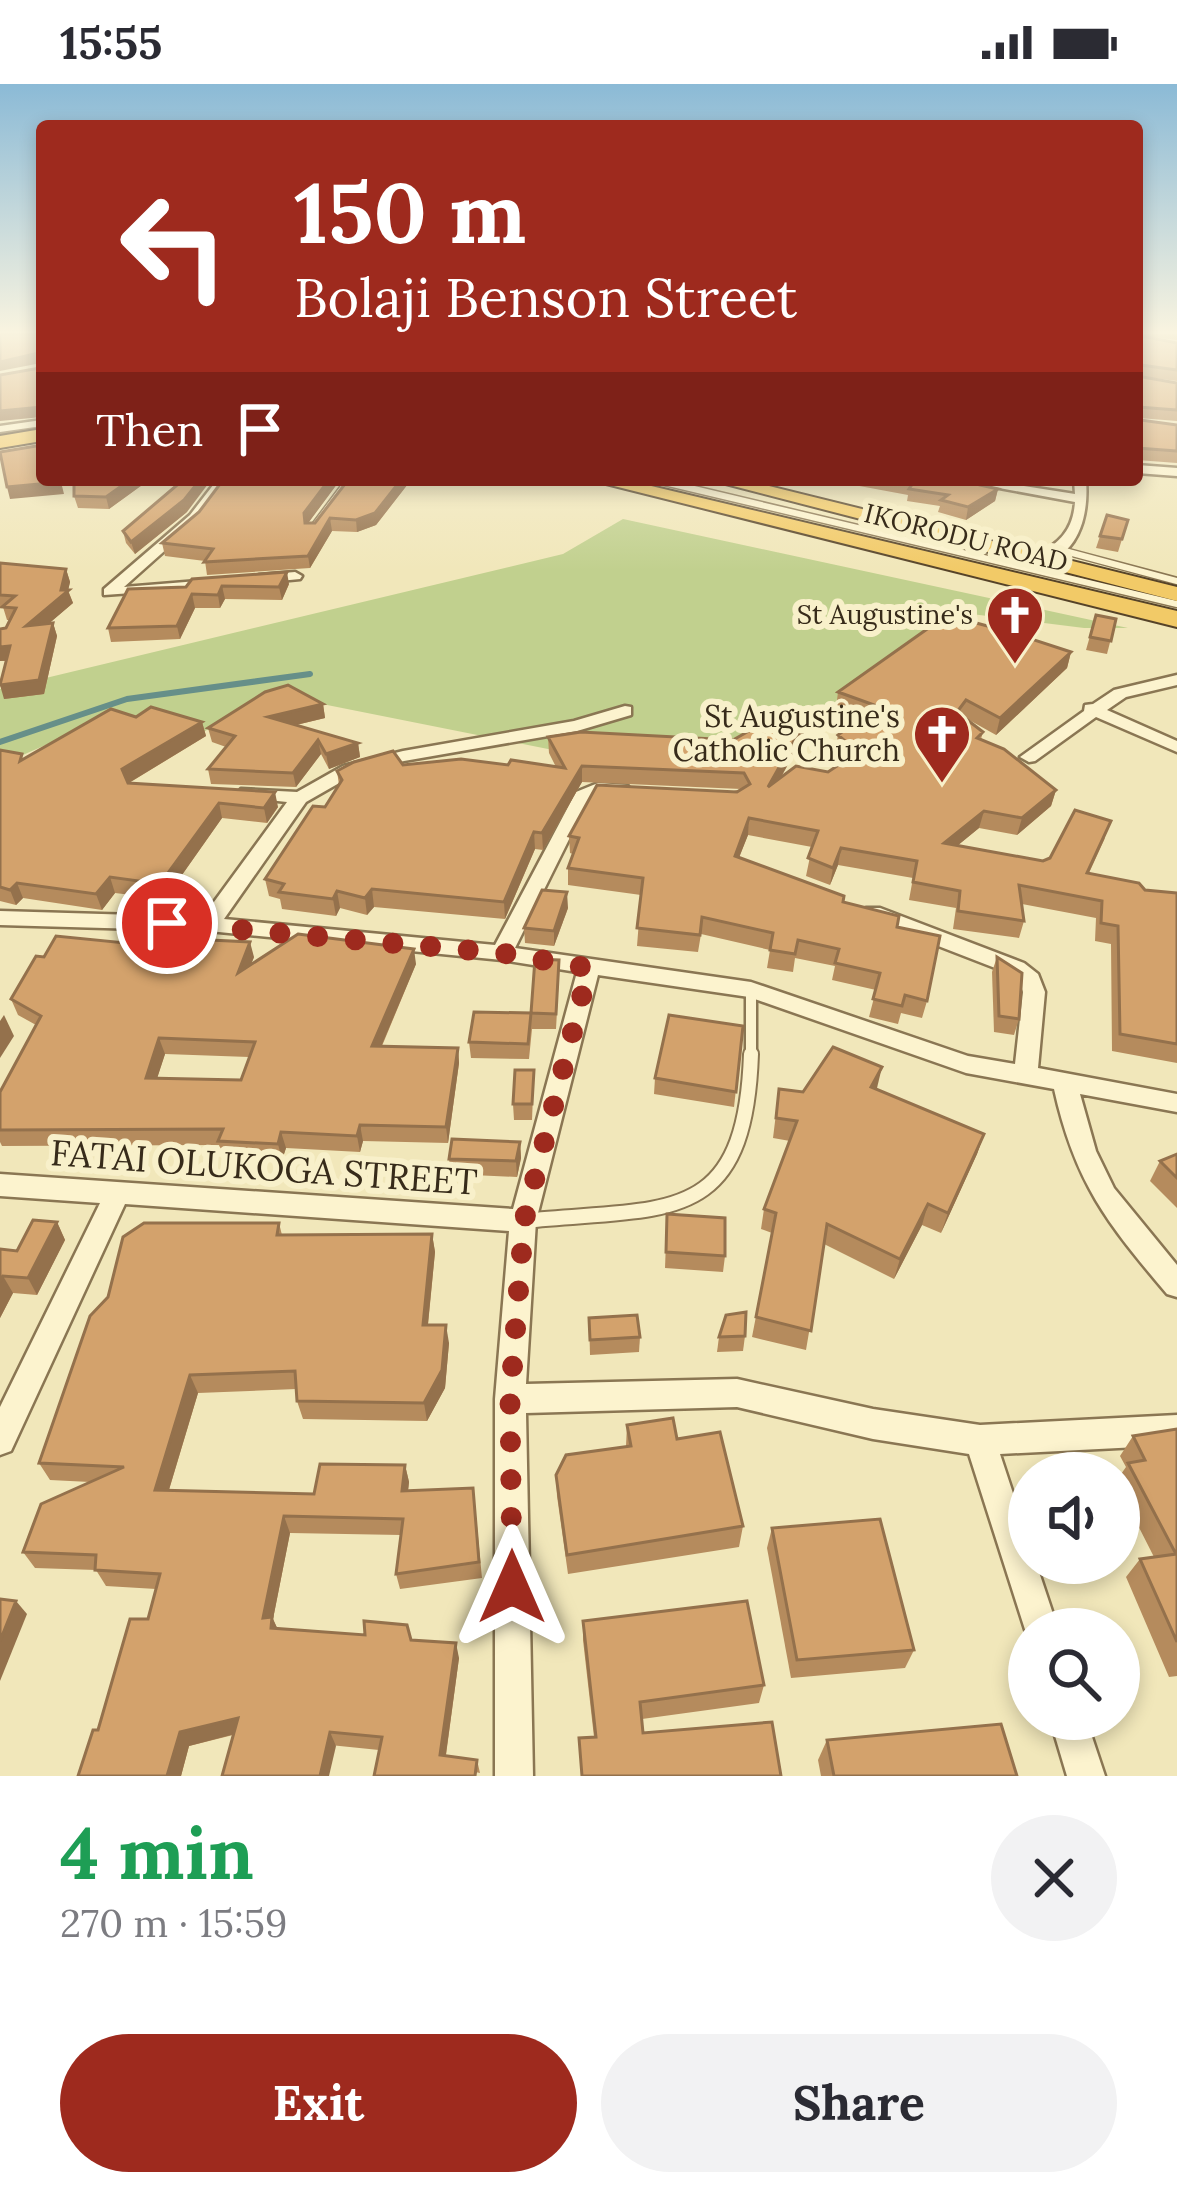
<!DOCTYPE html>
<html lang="en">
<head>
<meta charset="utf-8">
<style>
  :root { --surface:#fff; --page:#f2f2f3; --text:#2b2b33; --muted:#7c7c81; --accent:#9e2a1e }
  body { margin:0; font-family:Lora,serif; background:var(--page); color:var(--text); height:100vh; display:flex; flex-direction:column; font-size:45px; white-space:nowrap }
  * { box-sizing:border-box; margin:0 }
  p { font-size:39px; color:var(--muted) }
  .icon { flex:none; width:66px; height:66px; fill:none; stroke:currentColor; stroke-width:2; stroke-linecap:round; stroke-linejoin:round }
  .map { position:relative; height:1692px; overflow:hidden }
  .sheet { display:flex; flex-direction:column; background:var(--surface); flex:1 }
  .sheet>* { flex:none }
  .banner { position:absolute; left:36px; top:36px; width:1107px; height:366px; border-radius:12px; box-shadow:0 6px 18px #0003; background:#9e2a1e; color:#fff; overflow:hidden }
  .buttons { position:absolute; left:1008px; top:1368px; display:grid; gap:24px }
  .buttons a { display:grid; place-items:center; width:132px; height:132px; border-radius:50%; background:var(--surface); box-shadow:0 6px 18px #0003; font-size:60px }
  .pin { position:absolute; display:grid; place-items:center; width:102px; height:102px; color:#fff; margin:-51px; border:6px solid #fff; border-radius:50%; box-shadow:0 3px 12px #0007 }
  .me { position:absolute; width:132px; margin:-66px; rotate:0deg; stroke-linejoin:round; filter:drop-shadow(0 0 9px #0008) }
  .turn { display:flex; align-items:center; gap:42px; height:252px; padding:0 60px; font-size:54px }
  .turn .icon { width:156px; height:156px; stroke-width:2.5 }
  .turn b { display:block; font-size:84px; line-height:102px }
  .then { display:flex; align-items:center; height:114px; padding:0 60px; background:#0003; gap:24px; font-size:45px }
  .round { display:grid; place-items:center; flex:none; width:126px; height:126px; border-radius:63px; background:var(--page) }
  .headline { display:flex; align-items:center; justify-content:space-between; height:204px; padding:0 60px }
  h1 { font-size:72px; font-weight:700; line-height:90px; color:#1e9e55 }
  .cta { display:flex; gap:24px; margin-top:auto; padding:24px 60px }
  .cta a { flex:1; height:138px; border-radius:72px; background:var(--accent); color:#fff; font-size:48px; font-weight:700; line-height:138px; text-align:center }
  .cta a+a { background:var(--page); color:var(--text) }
  .status { display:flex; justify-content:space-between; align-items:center; height:84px; padding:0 60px; background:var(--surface); direction:ltr }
  .status svg { height:33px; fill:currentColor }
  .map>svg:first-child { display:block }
</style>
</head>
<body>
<div class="status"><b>15:55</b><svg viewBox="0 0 49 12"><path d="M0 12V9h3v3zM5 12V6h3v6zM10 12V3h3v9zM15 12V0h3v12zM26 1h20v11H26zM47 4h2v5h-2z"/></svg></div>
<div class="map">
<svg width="1177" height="1692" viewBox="0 0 1177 1692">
  <rect width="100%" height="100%" fill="#f1e7ba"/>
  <!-- green -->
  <path fill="#c1d08e" d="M623,435L1128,544H1084L947,527L830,625L746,668L558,667L272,610L205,647L114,631L0,681V605L563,470Z"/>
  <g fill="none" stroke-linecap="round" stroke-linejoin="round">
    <!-- stream -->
    <path stroke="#668f89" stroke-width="6" d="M0,658L127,615L310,590"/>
    <!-- service-far2 casing -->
    <g stroke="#8a7653" stroke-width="9">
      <g id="service-far2">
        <path d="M656,396L1177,520"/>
        <path d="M313,444L349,396"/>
        <path d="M1061,466L1177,497"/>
      </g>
    </g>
    <!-- service-far1 casing -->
    <g stroke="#8a7653" stroke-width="15">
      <path id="service-far1" d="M751,973V906"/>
    </g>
    <!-- service casing -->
    <g stroke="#8a7653" stroke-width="18">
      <path id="service" d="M524,1137C665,1122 745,1146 751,970"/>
    </g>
    <!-- minor casing -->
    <g stroke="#8a7653" stroke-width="5">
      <g id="minor">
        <path d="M42,336V342L0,348V342Z"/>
        <path d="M1137,381L1177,384V392L1137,389Z"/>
        <path d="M217,396H229L198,437L124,503L210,496L215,497V503L104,511V505L190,431Z"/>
        <path d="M956,396H985L1075,410L1074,396H1086C1089,432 1078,478 1033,479V473C1059,460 1073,447 1075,418Z"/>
        <path d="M295,488L302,492L300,495L259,499L252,495L259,491Z"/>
        <path d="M1177,591V601L1126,613L1107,626L1177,657V668L1096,633L1035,677L1029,678L1020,673L1084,627L1085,621L1093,620L1114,606Z"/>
        <path d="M625,622L631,623V631L577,647L404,677L355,690L306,718L224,835L495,861L576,708L598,699L627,701L630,705L627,709L601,710L589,715L515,864L751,898L968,972L1015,980L1023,908L1020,899L1008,889L866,834L863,829L866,824H880L1024,879L1038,890L1045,908L1038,984L1177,1010V1028L1080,1010L1096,1067L1114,1104L1177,1181V1213L1167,1210C1107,1139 1075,1099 1054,1005L966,989L749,913L598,891L536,1137L526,1300L737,1295L873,1325L980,1341L1177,1331V1361L1000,1370L1029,1458V1479H1036L1058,1545H1029V1558L969,1370L873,1355L737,1323L526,1329L533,1692H495V1315L509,1147L125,1120L11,1367L0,1371V1323L100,1119L0,1112V1090L513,1125L577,888L502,876L209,847L0,841V827L203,833L287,718L241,713L238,709L241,705L297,708L343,682L403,667L574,637Z"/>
        <path d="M1050,1635H1086L1105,1692H1067Z"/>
      </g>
    </g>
    <!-- trunk casing -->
    <g stroke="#564328" stroke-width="4">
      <g id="trunk">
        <path d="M42,345V357L0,364V352Z"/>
        <path d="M590,396H626L1177,527V543Z"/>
        <path d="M710,396H745L1177,503V517Z"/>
      </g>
    </g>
    <!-- service-far2 -->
    <use href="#service-far2" stroke="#fcf3ce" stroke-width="6"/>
    <!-- service-far1 -->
    <use href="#service-far1" stroke="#fcf3ce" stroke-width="10"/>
    <!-- service -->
    <use href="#service" stroke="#fcf3ce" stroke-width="14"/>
    <!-- minor -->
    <use href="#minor" fill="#fcf3ce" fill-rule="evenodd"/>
    <!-- trunk -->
    <use href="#trunk" fill="#f2ca67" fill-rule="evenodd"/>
  </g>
  <!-- wall -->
  <g fill="#b58b5d" fill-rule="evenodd">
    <path d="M1137,250H1177V256L1137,251L1177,259V297L1137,292L1177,299V337L1139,334L1140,336L1177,341V379L1137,376Z"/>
    <path d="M149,396L109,425L78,424L74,412Z"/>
    <path d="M223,396H340L308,439H315L348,396H411L376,441L357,448L332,447L310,484L207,491L205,477L165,472L162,459L199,428Z"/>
    <path d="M827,396H980V401L998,405L995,417L966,436L938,428L940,422L907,417L908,411Z"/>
    <path d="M187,428L135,470L126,459L123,447Z"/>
    <path d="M1107,431L1128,436L1118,468L1096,464Z"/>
    <path d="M0,479L66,485L70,498L68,506L73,519L49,539H53L57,552L44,610L4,615L6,577H0V545L6,544L10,536H7L3,523H0Z"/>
    <path d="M289,500L282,516L225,515L220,524H195L180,555L111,558L108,544L128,505Z"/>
    <path d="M1096,531L1116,535L1107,570L1086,566Z"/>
    <path d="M1071,568L1067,584L996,651L962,632L983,648L981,655L1056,706L1051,722L1017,751L979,744L958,761L1043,777L1105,754L1089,789L1145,806L1177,809V979L1112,967L1111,860L1095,857L1096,834L1022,820L1024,837L1019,854L953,845L956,824L909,816L913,794L838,781L830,801L806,792L812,763L748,751L739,773L897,843L927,917L922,934L901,929L898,940L869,933L876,906L832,896L835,882L795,874L793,888L767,884L770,866L701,850L698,868L637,862L641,811L568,801V784L573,770L570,769L569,752L741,705L582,698L543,766L535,765L505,835L374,823L367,831L340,824L336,832L282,825L280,815L269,812L265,795L325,723L339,701L337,687L403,681L556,683L549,669L548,653L733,656L806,648L781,693L828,688L846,676L835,667L838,651L861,634L836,624L838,608Z"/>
    <path d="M323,620L325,634L296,641L358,659L360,673L329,685L321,670L296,703L211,700L208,685L226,663L212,658L208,644Z"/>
    <path d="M136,633L202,638L206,652L129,699L278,723L267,739L222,734L165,815L115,809L102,826L23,814L16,821L0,817V666L24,675Z"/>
    <path d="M568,824L554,862L525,859L524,844Z"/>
    <path d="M254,873L251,880H416L382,962L458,964L459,979L448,1059L363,1057L360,1068L286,1064L282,1076L223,1073L219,1061L2,1062L0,1058V1008L36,941L18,931L11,915ZM165,970L249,973L241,996L157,994Z"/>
    <path d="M997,873L1019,935L1014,951L994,948L992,888Z"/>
    <path d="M559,891L556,945H532L529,975L471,974L469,958L531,929Z"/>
    <path d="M743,942L734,1023L654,1010L655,994Z"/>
    <path d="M534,986L532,1036H514L513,1020Z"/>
    <path d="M779,1005L803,1008L876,1005L984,1050L977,1070L941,1149L922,1141L894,1195L824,1160L806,1266L752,1253L772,1149L761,1145L764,1125L790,1057L773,1054Z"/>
    <path d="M520,1058L521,1074L517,1093L451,1090L449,1075Z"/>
    <path d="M1177,1070V1124L1150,1097L1160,1077Z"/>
    <path d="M667,1130L725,1172L723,1188L665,1184Z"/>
    <path d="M57,1138L65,1156L37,1211L13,1209L0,1234V1165L17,1167Z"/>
    <path d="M279,1139L282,1151L432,1150L435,1168L428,1241L449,1259L445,1304L427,1337L303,1335L297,1317L296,1305L198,1309L169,1406L314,1410L405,1381L409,1398L408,1407L475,1421L482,1494L400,1505L396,1490L401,1451L290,1449L273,1535L277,1544L411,1556L459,1574L446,1671L477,1676L480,1689L379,1666L233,1651L189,1662L181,1692H78L148,1535L156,1505L106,1502L96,1486L35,1484L23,1468L90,1398L50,1396L39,1379Z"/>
    <path d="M589,1234L640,1253L639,1268L590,1271Z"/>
    <path d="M745,1252L743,1267L717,1268L719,1253Z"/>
    <path d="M627,1341L677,1355L743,1442L739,1463L568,1490L557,1412L556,1391L626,1362Z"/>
    <path d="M1177,1345V1592L1169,1593L1126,1493L1140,1475L1154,1473L1119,1404V1393L1126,1383L1120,1372L1133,1352Z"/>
    <path d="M772,1444L914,1566L905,1584L791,1594L767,1464Z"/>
    <path d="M583,1537L764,1601L759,1619L642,1635L594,1653L583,1556Z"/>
    <path d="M827,1656L1017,1692H821L818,1676Z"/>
  </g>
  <!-- shaded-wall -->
  <g fill="#94714c">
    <path d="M39,269L41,279L0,287V278Z"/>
    <path d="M42,323V333L0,337V327Z"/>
    <path d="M130,396H149L109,425L106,413Z"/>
    <path d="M200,396H211L187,428L135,470L131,458Z"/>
    <path d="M329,396H340L306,442L304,429Z"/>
    <path d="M401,396H411L376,441L357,448L356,436Z"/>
    <path d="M61,398L64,410L10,415L7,403Z"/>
    <path d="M998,405L995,417L966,436L968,423Z"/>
    <path d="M330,434L332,447L310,484L308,472Z"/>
    <path d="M66,485L70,498L68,507L73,519L31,555L26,542L61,506Z"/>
    <path d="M287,488L289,500L282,516L279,503Z"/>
    <path d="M222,502L225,515L220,524L218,511Z"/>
    <path d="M192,510L195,524L180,555L177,542Z"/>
    <path d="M53,539L57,552L44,610L4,615L0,601Z"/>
    <path d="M10,562L15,576L0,577V563Z"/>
    <path d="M1071,568L1067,584L996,651L1000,634Z"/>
    <path d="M323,620L325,634L271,647L268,633Z"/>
    <path d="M808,632L806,648L766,720L768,703Z"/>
    <path d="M202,638L206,652L127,700L122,685Z"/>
    <path d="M318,656L321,670L296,703L293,689Z"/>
    <path d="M358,659L360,673L329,685L326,670Z"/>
    <path d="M582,682V698L543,766L542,749Z"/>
    <path d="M1056,706L1051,722L1017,751L1022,734Z"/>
    <path d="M275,708L278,723L267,739L264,724Z"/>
    <path d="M219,719L222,734L165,815L160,800Z"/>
    <path d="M984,727L979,744L940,776L944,759Z"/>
    <path d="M749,734L748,751L733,789L735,772Z"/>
    <path d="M534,748L535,765L505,835L504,818Z"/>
    <path d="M841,764L838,781L830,801L833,784Z"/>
    <path d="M110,793L115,809L102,826L96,810Z"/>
    <path d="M17,799L23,814L16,821L10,806Z"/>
    <path d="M372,805L374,823L367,831L365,814Z"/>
    <path d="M337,807L340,824L336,832L333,815Z"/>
    <path d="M567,808L568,824L554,862V847Z"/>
    <path d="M250,858L254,873L242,904L238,889Z"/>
    <path d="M414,865L416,880L375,977L372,962Z"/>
    <path d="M4,931L14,952L0,974V937Z"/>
    <path d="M159,954L165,970L152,1010L146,994Z"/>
    <path d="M458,964L459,979L448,1059L446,1043Z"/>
    <path d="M882,983L877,1004L866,1023L871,1003Z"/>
    <path d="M360,1041L363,1057L360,1068L357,1052Z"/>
    <path d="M281,1048L286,1064L282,1076L278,1060Z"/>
    <path d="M984,1050L977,1070L941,1149L948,1129Z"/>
    <path d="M520,1058L521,1074L517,1093L516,1077Z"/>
    <path d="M928,1120L922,1141L894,1195L900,1175Z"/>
    <path d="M57,1138L65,1156L37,1211L28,1194Z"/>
    <path d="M432,1150L435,1168L426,1259L423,1241Z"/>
    <path d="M3,1192L13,1209L0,1234V1198Z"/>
    <path d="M446,1241L449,1259L445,1304L427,1337L424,1319Z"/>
    <path d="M190,1291L198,1309L164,1422L155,1406Z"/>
    <path d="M405,1381L409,1398L406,1424L402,1407Z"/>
    <path d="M284,1432L290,1449L273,1535L279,1548L278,1559L263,1534Z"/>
    <path d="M16,1517L27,1530L0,1597V1557Z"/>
    <path d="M456,1559L459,1574L444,1684L440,1671Z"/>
    <path d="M238,1634L246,1647L189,1662L181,1692H167L180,1648Z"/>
    <path d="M330,1648L336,1662L329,1692H320Z"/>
  </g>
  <!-- building -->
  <g fill="#d3a26c" stroke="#94714c" stroke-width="3" fill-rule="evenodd">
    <path d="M0,250H42V272L39,269L0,278Z"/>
    <path d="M1137,251L1177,259V286L1140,281L1137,288Z"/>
    <path d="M42,279V323L0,327V291L40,284Z"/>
    <path d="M1137,292L1177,299V326L1137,323L1140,336L1177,341V367L1137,364Z"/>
    <path d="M42,361V396H60L61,398L7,403L0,368Z"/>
    <path d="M74,396H130L106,413L74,412Z"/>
    <path d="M183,396H200L184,416L131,458L123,447Z"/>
    <path d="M223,396H329L304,429L305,439H315L348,396H401L375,429L356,436L330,434L308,472L204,478L213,465L162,459L199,428Z"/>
    <path d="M896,396H980V401L998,405L968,423L941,416L948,411L909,405L913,399Z"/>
    <path d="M1107,431L1128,436L1122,455L1100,452Z"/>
    <path d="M0,479L66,485L61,506H69L26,542L53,539L39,596L0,601L10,562L0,563V545L6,544L16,524L2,523L15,512L0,511Z"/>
    <path d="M287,488L279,503L222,502L218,511L192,510L177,542L108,544L128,505L186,503L192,495Z"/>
    <path d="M947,531L1013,549L1071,568L1000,634L966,616L957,628L983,648L977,654L1004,665L1056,706L1022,734L984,727L944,759L1043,777L1050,774L1075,726L1111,737L1087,789L1139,799L1145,806L1177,809V960L1120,950L1118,842L1101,839L1102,817L1019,801L1024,837L958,827L960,807L913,798L917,777L841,764L833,784L808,774L818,747L749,734L735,772L844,812L843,818L899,832L897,843L940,852L927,917L905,911L902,922L873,915L880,889L835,879L839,865L798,856L795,870L770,866L773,849L702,833L700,851L637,844L643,794L568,784L579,754L569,752L597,701L737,708L750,700L744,689L582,682L542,749L534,748L504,818L372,805L365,814L337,807L333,815L279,808L284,800L265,795L313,722L325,723L342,696L337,687L354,678L393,667L403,681L461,675L508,681L511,676L565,684L548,653L581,648L733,656L784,627L808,632L768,703L796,682L828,688L858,668L838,651L877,622L838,608Z"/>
    <path d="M1096,531L1116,535L1111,557L1090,553Z"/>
    <path d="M288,601L323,620L268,633L358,659L326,670L318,656L293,689L208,685L235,652L208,644L265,608Z"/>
    <path d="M151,623L202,638L122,685L128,699L275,708L264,724L219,719L160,800L110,793L96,810L17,799L10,806L0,803V666L22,670L20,677L111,625L136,633Z"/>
    <path d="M542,806L567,808L554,847L524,844Z"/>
    <path d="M298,850L414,865L372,962L458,964L446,1043L360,1041L357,1052L281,1048L278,1060L218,1057L223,1045L0,1046V1008L41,932L11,915L36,872L44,873L56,852L145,861L149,853L250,858L238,889ZM159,954L255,958L241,996L146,994Z"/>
    <path d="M997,873L1022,889L1019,935L999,932Z"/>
    <path d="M535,875L559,876L556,930L531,929Z"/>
    <path d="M474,928L531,929L528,960L469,958Z"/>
    <path d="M669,931L743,942L736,1008L655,994Z"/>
    <path d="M833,963L882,983L871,1003L984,1050L948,1129L928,1120L900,1175L827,1140L811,1247L756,1233L776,1129L764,1125L797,1037L776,1034L779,1005L803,1008Z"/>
    <path d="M515,986H534L532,1020H513Z"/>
    <path d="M452,1055L520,1058L516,1077L449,1075Z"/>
    <path d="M1177,1070V1094L1160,1077Z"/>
    <path d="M667,1130L725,1134V1172L666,1168Z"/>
    <path d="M33,1136L57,1138L28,1194L3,1192L0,1198V1165L17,1167Z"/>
    <path d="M144,1139H279L277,1151L432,1150L423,1241H446L442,1286L424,1319L297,1317L295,1287L190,1291L155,1406L314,1410L320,1380L405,1381L402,1407L473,1404L479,1478L396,1490L403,1435L284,1432L263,1534L272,1533L271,1544L365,1551L364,1537L407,1541L411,1556L456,1559L440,1671L477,1676L475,1692H374L382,1653L330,1648L320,1692H222L238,1634L180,1648L167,1692H78L93,1646H98L130,1535H148L160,1490L95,1486L96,1471L23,1468L41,1420L124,1383L39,1379L90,1232L108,1213L123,1153Z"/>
    <path d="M746,1228L745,1252L719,1253L726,1231Z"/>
    <path d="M637,1231L640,1253L590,1256L589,1234Z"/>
    <path d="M673,1334L677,1355L720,1348L743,1442L567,1471L556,1391L566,1371L631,1362L627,1341Z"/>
    <path d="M1177,1345V1558L1140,1475L1176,1470L1128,1379L1145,1376L1133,1352Z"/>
    <path d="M880,1435L914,1566L797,1576L772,1444Z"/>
    <path d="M0,1515L16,1517L0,1557Z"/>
    <path d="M747,1517L764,1601L640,1618L643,1649L772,1638L781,1692H582L579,1654L596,1653L583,1537Z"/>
    <path d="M1001,1640L1017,1692H834L827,1656Z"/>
  </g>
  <!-- sky -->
  <linearGradient id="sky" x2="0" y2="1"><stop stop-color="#8bbad6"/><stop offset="0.51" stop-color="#f9f4e0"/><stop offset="1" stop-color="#f9f4e0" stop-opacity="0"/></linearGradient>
  <rect width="1177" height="487" fill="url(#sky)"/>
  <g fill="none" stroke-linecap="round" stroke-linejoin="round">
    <!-- route -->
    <path stroke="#9e2a1e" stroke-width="21" stroke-dasharray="0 37.8" d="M167,839L502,869L589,884L524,1137L510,1315L512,1503"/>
  </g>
  <!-- icons -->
  <defs>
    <g id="church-pin" transform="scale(3)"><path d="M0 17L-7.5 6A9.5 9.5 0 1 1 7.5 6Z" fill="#9e2a1e" stroke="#f8f0ca"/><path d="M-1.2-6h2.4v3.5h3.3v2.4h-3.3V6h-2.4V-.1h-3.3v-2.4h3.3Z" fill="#fff"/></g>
  </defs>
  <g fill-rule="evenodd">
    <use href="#church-pin" x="1015" y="531"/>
    <use href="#church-pin" x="942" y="650"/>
  </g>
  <g text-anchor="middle" stroke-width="12" stroke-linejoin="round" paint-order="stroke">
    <!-- far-street labels -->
    <g font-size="27" fill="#372b1a" stroke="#f8f0ca">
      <text transform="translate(966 454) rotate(14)" y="9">IKORODU ROAD</text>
    </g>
    <!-- far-poi labels -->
    <g font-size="27" fill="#372b1a" stroke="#f8f0ca" text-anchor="end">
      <text x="973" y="540">St Augustine's</text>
    </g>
    <!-- poi labels -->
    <g font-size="30" fill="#372b1a" stroke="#f8f0ca" text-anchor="end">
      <text x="900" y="643">St Augustine's<tspan x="900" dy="34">Catholic Church</tspan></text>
    </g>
    <!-- near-street labels -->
    <g font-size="36" fill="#372b1a" stroke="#f8f0ca">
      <text transform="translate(264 1083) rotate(4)" y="13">FATAI OLUKOGA STREET</text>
    </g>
  </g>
</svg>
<div class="buttons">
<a><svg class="icon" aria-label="sound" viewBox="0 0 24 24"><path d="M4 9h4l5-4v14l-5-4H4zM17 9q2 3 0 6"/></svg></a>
<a><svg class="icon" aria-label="search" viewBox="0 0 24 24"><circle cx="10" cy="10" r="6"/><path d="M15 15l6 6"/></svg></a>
</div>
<div class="pin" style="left:167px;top:839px;background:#d93025"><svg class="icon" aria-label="arrive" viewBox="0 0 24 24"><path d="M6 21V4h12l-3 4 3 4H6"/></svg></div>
<svg class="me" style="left:512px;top:1503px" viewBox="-20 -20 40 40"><path d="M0-17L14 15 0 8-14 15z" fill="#9e2a1e" stroke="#fff" stroke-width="4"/></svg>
<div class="banner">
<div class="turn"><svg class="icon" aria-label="left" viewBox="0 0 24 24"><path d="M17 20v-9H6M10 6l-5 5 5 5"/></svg><div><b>150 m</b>Bolaji Benson Street</div></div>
<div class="then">Then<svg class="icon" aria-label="arrive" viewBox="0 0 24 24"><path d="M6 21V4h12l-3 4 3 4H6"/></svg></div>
</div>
</div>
<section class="sheet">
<div class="headline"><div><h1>4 min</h1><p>270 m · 15:59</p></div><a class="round"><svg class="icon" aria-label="close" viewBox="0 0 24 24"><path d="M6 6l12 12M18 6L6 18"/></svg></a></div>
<div class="cta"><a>Exit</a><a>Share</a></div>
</section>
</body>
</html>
